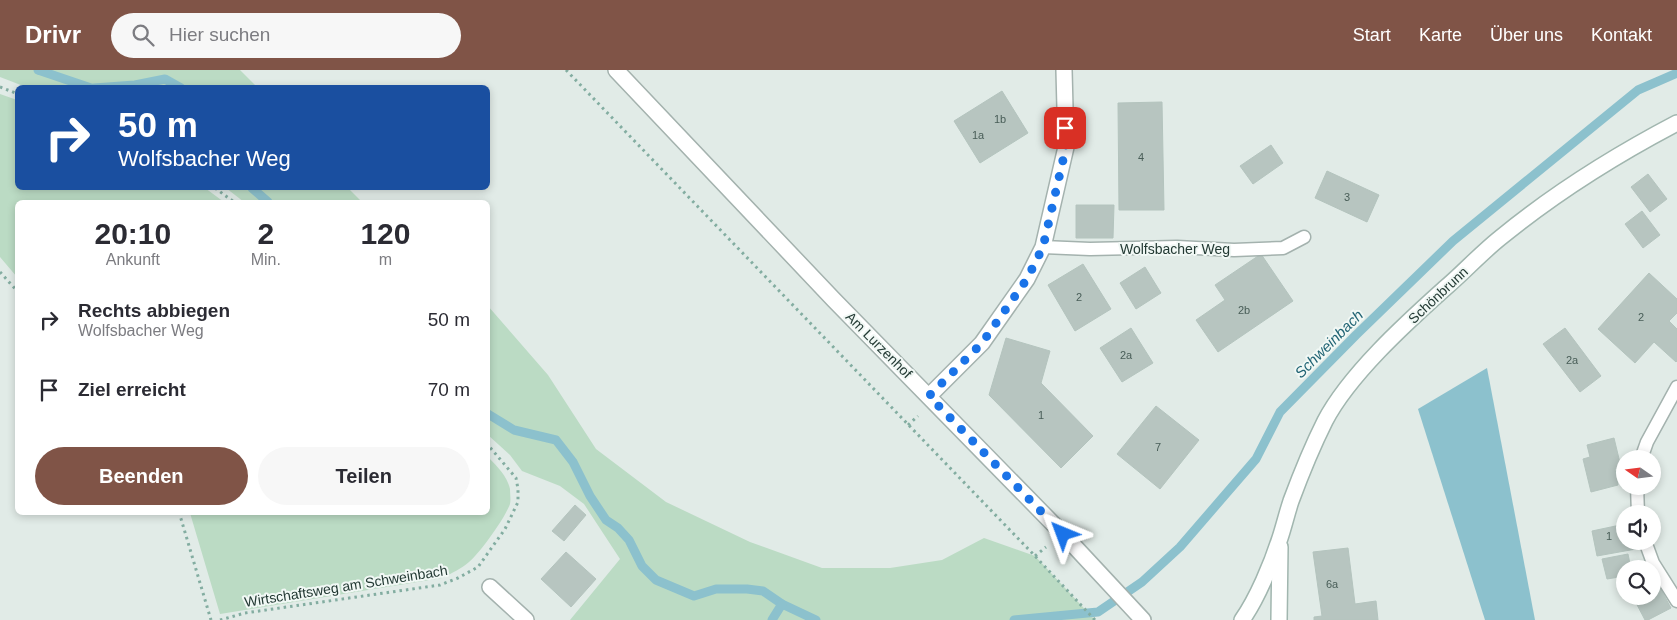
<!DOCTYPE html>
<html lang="de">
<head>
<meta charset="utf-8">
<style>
  :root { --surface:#fff; --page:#f7f7f7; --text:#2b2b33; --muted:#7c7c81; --accent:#805447 }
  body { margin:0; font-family:Helvetica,sans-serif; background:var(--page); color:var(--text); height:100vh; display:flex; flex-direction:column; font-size:19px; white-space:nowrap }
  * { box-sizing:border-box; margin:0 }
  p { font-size:16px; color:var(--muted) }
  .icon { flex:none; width:28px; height:28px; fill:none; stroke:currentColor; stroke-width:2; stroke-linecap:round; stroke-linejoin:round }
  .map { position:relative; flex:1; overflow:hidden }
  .side { position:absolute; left:15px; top:130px; width:475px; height:315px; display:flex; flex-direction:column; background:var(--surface); border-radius:8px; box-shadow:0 2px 8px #0003 }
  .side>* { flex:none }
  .banner { position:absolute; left:15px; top:15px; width:475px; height:105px; border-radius:8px; box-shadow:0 2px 8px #0003; background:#1a4fa0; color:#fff; overflow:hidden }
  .needle { width:32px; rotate:284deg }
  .fabs { position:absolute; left:1616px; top:380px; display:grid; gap:10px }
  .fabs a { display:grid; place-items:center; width:45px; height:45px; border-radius:50%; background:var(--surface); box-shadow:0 2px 8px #0003; font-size:25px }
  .pin { position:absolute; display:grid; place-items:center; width:42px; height:42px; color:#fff; margin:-21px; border-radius:10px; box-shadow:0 2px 8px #0006 }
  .me { position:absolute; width:55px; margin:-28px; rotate:316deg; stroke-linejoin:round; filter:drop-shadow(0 0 4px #0008) }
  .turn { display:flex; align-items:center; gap:18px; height:105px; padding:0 20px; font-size:22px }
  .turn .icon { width:65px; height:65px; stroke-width:2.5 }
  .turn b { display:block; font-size:35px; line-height:42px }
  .eta { display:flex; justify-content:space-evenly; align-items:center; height:85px; text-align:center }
  .eta b { font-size:30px; font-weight:700; line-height:35px }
  .button { display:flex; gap:10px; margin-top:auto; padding:10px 20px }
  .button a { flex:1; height:58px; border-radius:30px; background:var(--accent); color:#fff; font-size:20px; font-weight:700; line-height:58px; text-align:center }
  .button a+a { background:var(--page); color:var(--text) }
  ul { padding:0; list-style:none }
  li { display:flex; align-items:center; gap:15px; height:70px; padding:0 20px }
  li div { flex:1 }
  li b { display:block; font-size:19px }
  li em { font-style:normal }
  header { display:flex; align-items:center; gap:30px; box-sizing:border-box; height:70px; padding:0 25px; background:var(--accent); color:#fff }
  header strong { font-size:24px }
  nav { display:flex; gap:28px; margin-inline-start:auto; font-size:18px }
  .search { width:350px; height:45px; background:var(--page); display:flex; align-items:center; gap:12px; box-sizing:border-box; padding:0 18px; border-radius:28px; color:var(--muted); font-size:19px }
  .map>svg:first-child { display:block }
</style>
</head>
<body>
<header>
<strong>Drivr</strong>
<div class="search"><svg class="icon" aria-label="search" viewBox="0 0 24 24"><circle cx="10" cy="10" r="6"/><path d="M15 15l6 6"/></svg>Hier suchen</div>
<nav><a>Start</a><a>Karte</a><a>Über uns</a><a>Kontakt</a></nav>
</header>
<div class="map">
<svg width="1677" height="550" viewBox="0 0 1677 550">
  <rect width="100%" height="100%" fill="#e1ebe7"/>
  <!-- green -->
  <g fill="#bbdbc4">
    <path d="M0,0H240L257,17H26L0,7Z"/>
    <path d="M0,24L17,30L18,118H205L224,132H18L17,207L0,187Z"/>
    <path d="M226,118H348L362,132H244Z"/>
    <path d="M488,236L548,305L596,379L666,432L750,472L822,498H890L942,490L984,468L1035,486L1095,550H570L620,489L584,434L560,416L522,401L510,385L488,365Z"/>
    <path d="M488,387C497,396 507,406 510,419C510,423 511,430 510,434C505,448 480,483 469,492C461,499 452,503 442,508L220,544L190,443L488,442Z"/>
  </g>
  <!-- water -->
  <path fill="#8cc1cd" d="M1487,298L1535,550H1485L1418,339Z"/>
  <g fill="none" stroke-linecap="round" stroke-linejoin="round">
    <!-- stream -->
    <g stroke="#8cc1cd" stroke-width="9">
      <path d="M38,0L91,18"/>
      <path d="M94,18L135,15L165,9L181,18"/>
      <path d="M252,118L268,132"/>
      <path d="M488,344L514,360L556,370L573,392L590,426L606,450L618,458L629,470L642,496L656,510L694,526L716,519H747L763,521L782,534L816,550"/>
      <path d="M772,550L782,534"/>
      <path d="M1014,550L1098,542L1142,512L1180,477L1256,389L1280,342L1356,265L1453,171L1638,20L1677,3"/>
    </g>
  </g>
  <!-- building -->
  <g fill="#b7c5c0" stroke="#b4c4be">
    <path d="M1002,21L1028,63L980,93L954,51Z"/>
    <path d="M1162,32L1164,140H1119L1118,33Z"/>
    <path d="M1271,75L1283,93L1253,114L1240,96Z"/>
    <path d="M1327,101L1379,125L1367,152L1315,128Z"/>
    <path d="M1648,104L1667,129L1650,142L1631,117Z"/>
    <path d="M1076,135H1114L1113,168H1076Z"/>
    <path d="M1642,141L1660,165L1643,178L1625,154Z"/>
    <path d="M1261,184L1293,231L1218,282L1196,250L1225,230L1215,215Z"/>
    <path d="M1083,194L1111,239L1075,261L1048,215Z"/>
    <path d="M1145,197L1161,223L1136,239L1120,213Z"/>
    <path d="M1649,203L1677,229V243L1669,251L1677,259V291L1676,292L1654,272L1635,293L1598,259Z"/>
    <path d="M1131,258L1153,293L1122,312L1100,278Z"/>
    <path d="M1565,258L1601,306L1580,322L1543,274Z"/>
    <path d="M1006,268L1050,281L1041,313L1093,366L1061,398L989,325Z"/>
    <path d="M1156,336L1199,370L1160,419L1117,384Z"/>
    <path d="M1614,368L1621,397L1615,399L1618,415L1591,422L1583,389L1590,387L1587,375Z"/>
    <path d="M575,435L586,445L564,471L552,461Z"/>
    <path d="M1625,454V471H1634L1636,479L1597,486L1592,461Z"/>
    <path d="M1348,478L1355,534L1376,531L1378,550H1314V547L1322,546L1313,482Z"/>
    <path d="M566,482L596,509L571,537L541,509Z"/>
    <path d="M1628,484L1631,499H1625V506L1607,509L1602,489Z"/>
    <path d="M1659,516L1671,538L1648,550H1645L1634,529L1639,526H1652V519Z"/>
  </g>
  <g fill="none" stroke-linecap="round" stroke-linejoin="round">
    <!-- service casing -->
    <g stroke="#a4b2ae" stroke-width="15">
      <g id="service">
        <path d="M1043,177L1090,179L1177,177L1234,180L1283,178L1304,167"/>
        <path d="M1641,389L1647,372L1677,317"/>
        <path d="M1637,416L1638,444"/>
        <path d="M1645,471L1653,493L1677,531"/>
      </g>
    </g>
    <!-- minor casing -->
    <g stroke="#a4b2ae" stroke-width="18">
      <g id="minor">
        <path d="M929,326L982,273L1027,209L1043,177L1066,77L1064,0"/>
        <path d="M490,517L526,550"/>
      </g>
    </g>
    <!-- tertiary casing -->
    <g stroke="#a4b2ae" stroke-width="18">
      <path id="tertiary" d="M616,0L834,230L1063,464L1143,550"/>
    </g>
    <!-- secondary casing -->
    <g stroke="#a1b6af" stroke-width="18">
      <g id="secondary">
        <path d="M1242,550C1257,529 1272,493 1280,468C1284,456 1287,443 1291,431C1301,404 1312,377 1325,351C1349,305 1405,254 1444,219C1463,203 1480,184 1500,168C1555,123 1614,86 1677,53"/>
        <path d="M1279,550L1280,477"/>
      </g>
    </g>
    <!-- path -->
    <g stroke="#83ada1" stroke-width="3" stroke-dasharray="2.5 4" stroke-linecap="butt">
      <path d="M566,0L1035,486L1095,550"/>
      <path d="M0,17L18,24"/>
      <path d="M215,118L234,132"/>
      <path d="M0,202L18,222"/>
      <path d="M908,355L918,346"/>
      <path d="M179,442L211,550"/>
      <path d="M1035,486L1046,477"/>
      <path d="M220,550L245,543L440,515L458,508L478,497L505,459L518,432V419L516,408L488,375"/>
    </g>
    <!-- service -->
    <use href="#service" stroke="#fff" stroke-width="12"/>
    <!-- minor -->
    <use href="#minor" stroke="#fff" stroke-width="15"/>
    <!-- tertiary -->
    <use href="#tertiary" stroke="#fff" stroke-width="15"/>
    <!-- secondary -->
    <use href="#secondary" stroke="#fff" stroke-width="15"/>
  </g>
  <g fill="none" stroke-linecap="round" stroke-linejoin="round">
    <!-- route -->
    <path stroke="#1a73e8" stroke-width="9" stroke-dasharray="0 16.2" d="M1063,464L929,326L982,273L1027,209L1043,177L1066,77L1065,58"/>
  </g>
  <g text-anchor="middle" stroke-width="4" stroke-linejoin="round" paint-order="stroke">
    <!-- number labels -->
    <g font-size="11" fill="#485d57">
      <text x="1000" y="53">1b</text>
      <text x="978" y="69">1a</text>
      <text x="1141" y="91">4</text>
      <text x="1347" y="131">3</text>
      <text x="1079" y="231">2</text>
      <text x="1244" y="244">2b</text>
      <text x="1641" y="251">2</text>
      <text x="1126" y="289">2a</text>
      <text x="1572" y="294">2a</text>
      <text x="1041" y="349">1</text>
      <text x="1158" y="381">7</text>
      <text x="1609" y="470">1</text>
      <text x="1332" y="518">6a</text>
    </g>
    <!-- street labels -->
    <g font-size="14" fill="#233a34" stroke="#f1f8f5">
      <text x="1175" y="184">Wolfsbacher Weg</text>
      <text transform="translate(1438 225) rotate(-43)" y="5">Schönbrunn</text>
      <text transform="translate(879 275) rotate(45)" y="5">Am Lurzenhof</text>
      <text transform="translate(346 516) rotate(-9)" y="5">Wirtschaftsweg am Schweinbach</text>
    </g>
    <!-- water labels -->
    <g font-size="15" font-style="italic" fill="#206373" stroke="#f1f8f5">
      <text transform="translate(1329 274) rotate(-45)" y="5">Schweinbach</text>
    </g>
  </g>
</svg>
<div class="fabs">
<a><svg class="needle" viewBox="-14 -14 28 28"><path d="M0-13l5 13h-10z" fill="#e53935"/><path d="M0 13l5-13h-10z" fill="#7c7c81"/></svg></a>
<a><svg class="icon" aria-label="sound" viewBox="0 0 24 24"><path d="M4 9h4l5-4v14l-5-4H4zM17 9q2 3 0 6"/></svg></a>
<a><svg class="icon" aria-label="search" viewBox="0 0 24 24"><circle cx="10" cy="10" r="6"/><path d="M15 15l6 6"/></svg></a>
</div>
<div class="pin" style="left:1065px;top:58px;background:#d93025"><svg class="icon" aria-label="arrive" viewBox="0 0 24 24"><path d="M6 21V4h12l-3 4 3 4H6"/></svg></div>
<svg class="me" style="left:1063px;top:464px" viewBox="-20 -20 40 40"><path d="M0-17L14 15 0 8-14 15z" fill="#1a73e8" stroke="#fff" stroke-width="4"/></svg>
<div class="banner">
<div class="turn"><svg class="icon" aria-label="right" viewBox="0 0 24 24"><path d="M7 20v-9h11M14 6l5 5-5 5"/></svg><div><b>50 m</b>Wolfsbacher Weg</div></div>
</div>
<section class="side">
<div class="eta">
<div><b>20:10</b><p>Ankunft</p></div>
<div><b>2</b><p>Min.</p></div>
<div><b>120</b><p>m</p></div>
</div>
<ul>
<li><svg class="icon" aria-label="right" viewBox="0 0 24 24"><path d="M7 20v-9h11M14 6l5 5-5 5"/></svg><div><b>Rechts abbiegen</b><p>Wolfsbacher Weg</p></div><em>50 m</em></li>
<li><svg class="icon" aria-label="arrive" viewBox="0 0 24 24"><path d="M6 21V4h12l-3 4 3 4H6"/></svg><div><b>Ziel erreicht</b></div><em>70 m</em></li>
</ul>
<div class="button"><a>Beenden</a><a>Teilen</a></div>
</section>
</div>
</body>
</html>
